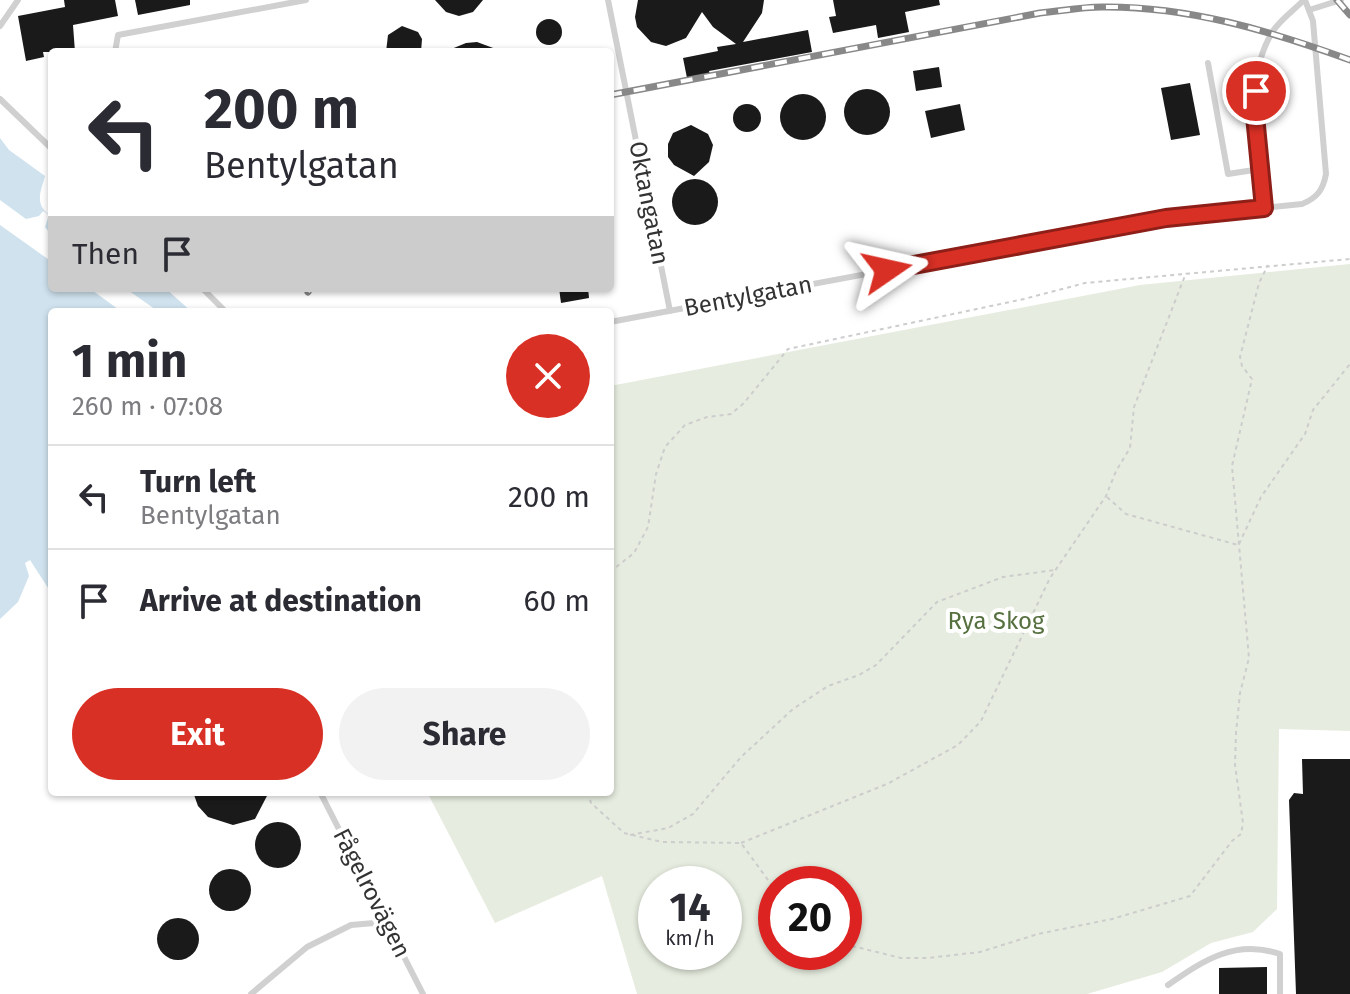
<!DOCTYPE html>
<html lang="en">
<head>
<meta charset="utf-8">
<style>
  :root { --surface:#fff; --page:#f2f2f3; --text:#2b2b33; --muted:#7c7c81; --line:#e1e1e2; --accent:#d93025 }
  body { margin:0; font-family:"Fira Sans",sans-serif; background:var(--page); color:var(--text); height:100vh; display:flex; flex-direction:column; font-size:30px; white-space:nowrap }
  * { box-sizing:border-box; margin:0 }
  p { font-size:26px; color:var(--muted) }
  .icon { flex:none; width:44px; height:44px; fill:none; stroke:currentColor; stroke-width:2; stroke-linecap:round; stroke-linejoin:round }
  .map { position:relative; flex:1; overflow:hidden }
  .drawer { position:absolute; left:48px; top:308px; width:566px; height:488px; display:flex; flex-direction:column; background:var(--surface); border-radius:8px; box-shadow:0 2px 6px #0004 }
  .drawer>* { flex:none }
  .hud { position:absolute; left:48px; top:48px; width:566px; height:244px; border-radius:8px; box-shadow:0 2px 6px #0004; background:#fff; color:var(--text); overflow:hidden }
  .speed { position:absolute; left:638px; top:866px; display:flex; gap:16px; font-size:40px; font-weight:700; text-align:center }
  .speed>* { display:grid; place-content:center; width:104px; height:104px; border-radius:50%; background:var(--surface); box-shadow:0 2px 6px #0004; line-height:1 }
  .speed small { font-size:20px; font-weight:400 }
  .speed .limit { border:12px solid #d22; background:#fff; color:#111 }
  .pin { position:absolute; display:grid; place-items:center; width:68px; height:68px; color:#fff; margin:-34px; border:4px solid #fff; border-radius:50%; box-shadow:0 2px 8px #0007 }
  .me { position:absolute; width:88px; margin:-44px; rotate:79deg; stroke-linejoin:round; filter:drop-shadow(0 0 6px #0008) }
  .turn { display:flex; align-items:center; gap:28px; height:168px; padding:0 24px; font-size:36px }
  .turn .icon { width:104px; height:104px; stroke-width:2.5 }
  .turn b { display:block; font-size:56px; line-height:68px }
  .then { display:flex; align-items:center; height:76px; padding:0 24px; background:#0003; gap:16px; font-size:30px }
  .round { display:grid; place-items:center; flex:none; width:84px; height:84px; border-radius:42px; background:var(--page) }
  .summary { display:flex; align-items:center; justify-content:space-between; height:136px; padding:0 24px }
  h1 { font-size:48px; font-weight:700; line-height:60px }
  .action { display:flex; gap:16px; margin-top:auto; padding:16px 24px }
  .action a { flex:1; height:92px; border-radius:48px; background:var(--accent); color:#fff; font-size:32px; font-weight:700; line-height:92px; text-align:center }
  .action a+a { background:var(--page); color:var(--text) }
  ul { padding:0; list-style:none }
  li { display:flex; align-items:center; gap:24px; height:104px; padding:0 24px; border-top:2px solid var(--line) }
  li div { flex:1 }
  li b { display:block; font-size:30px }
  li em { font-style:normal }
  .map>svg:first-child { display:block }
</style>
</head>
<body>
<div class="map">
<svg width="1350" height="994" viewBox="0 0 1350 994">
  <rect width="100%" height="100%" fill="#fff"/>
  <!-- green -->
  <path fill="#e6ecdf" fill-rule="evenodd" d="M1350,264V731L1279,729L1277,909L1253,932L1211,943L1162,972L1087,994H637L602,876L495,923L427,792H610V386L1140,285ZM656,884H724V952H656ZM776,884H844V952H776Z"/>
  <!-- water -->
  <path fill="#cfe2ee" d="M0,138L9,150L45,176C40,194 34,205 52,217V288H165L192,312H52V594L30,560L25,563L29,576L18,602L0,619Z"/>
  <!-- pier -->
  <g fill="#fff">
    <path d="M0,200L26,219L39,216L43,211L49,215L45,227L52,236V262L0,225Z"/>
    <path d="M89,288H125L159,312H122Z"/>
  </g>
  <!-- building -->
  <g fill="#1a1a1a">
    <path d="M64,0H115L118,16L73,25L75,52H43L44,57L26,61L18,16L65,7Z"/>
    <path d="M135,0H190V5L138,15Z"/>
    <path d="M435,0H483L473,12L459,16L446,12Z"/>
    <path d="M638,0H764L762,13L743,42L808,30L812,52L709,71L710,74L687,78L683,58L718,51L717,47L736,44L713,27L702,12L686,38L666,46L651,42L637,27L635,17Z"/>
    <path d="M833,0H939L940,5L905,12L909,32L878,38L876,25L833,33L829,17L836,16Z"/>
    <circle cx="549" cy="32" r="13"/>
    <path d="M402,26L418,32L422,39L421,52H386L388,35Z"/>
    <path d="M477,42L504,52H444L466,43Z"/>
    <path d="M939,67L942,87L916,91L913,71Z"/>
    <path d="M1190,83L1200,135L1171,140L1161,88Z"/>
    <circle cx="867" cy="112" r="23"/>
    <circle cx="803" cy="117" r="23"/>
    <path d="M960,104L965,130L931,138L925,111Z"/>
    <circle cx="747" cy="118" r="14"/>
    <path d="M691,125L708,134L713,145L709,162L694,176L674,165L668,157V144L673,133Z"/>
    <circle cx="695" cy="202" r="23"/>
    <path d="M559,288H588L589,298L561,303Z"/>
    <path d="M1302,759H1350V994H1296L1289,800L1294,793L1303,794Z"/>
    <path d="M193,792H269L255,819L233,825L208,817L198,806Z"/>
    <circle cx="278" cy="845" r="23"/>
    <circle cx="230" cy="890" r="21"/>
    <circle cx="178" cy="939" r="21"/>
    <path d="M1267,967V994H1219V968Z"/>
  </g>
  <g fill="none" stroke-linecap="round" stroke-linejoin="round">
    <!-- path -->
    <g stroke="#cdcdcd" stroke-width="2" stroke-dasharray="4 4" stroke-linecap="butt">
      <path d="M1107,497L1126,514L1238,545"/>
      <path d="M1239,544L1261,497L1305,434L1313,410L1350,364"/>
      <path d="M610,572L634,553L648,527L656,474L665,447L685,425L707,417L731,414L744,403L788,349L1024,299L1085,283L1350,259"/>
      <path d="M588,792L591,803L624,833L662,842L741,843L776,891"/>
      <path d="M630,835L668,828L693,814L741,757L793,709L828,686L859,675L876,665L937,602L1003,577L1055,570"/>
      <path d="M741,843L887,784L958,745L981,721L1050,578L1106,496L1116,471L1130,448L1134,407L1186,273"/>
      <path d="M844,944L901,958H928L980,952L1038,934L1112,919L1190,896L1232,841L1241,834L1243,823L1235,765L1236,733L1240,693L1249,658L1232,466L1252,379L1242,366L1240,357L1259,283L1268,265"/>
    </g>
    <!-- lane -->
    <g stroke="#d0d0d0" stroke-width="6">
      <path d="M608,0L670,311"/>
      <path d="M1309,10L1341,0"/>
      <path d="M0,26L18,0"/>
      <path d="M115,52L118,35L306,0"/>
      <path d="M1208,63L1228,174L1260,169"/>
      <path d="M0,99L52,149"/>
      <path d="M1264,208C1258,152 1241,82 1273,31C1281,19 1294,10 1304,0"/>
      <path d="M202,288L226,312"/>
      <path d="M610,322L1166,218L1302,204C1317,198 1323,190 1326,174L1313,21L1305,0"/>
      <path d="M320,792L423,994"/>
      <path d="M1168,985C1204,960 1235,939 1280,954V994"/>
      <path d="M251,994L307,947L351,925L386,922"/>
    </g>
    <!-- rail casing -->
    <g stroke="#888" stroke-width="7">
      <g id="rail">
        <path d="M1337,0L1350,15"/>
        <path d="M610,95L1040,13C1061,11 1082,7 1102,7C1188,6 1271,31 1350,60"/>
        <path d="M308,292L310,288"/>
      </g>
    </g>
    <!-- rail -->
    <use href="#rail" stroke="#fff" stroke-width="4" stroke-dasharray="12" stroke-linecap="butt"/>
  </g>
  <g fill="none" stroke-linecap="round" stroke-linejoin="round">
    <!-- route casing -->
    <g stroke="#8d1f18" stroke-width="20">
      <path id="route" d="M887,270L1166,218L1264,208L1255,116L1256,91"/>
    </g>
    <!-- route -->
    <use href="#route" stroke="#d93025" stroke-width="14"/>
  </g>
  <g text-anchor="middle" stroke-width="8" stroke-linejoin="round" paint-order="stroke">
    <!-- street labels -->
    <g font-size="24" fill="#333" stroke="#fff">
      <text transform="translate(649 203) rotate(79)" y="8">Oktangatan</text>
      <text transform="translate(748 296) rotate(-11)" y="8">Bentylgatan</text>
      <text transform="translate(372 893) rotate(63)" y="8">Fågelrovägen</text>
    </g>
    <!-- park labels -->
    <g font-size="24" fill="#56703f" stroke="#fff">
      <text x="996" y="629">Rya Skog</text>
    </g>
  </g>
</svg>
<div class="speed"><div>14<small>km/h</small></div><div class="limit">20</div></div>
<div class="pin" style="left:1256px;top:91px;background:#d93025"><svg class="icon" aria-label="arrive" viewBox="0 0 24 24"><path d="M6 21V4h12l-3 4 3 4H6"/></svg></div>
<svg class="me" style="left:887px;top:270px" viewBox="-20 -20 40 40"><path d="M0-17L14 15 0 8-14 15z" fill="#d93025" stroke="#fff" stroke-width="4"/></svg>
<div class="hud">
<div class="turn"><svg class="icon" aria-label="left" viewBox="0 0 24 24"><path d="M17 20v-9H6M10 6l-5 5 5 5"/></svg><div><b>200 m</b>Bentylgatan</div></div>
<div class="then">Then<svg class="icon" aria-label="arrive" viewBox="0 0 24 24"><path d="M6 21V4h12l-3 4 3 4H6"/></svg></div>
</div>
<section class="drawer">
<div class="summary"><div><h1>1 min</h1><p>260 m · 07:08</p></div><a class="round" style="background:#d93025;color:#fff"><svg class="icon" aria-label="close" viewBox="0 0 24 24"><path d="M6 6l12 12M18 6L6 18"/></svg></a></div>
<ul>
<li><svg class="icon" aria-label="left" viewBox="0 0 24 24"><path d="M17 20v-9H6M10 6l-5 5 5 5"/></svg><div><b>Turn left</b><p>Bentylgatan</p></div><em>200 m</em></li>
<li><svg class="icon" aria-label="arrive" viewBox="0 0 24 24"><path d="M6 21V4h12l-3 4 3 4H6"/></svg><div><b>Arrive at destination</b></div><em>60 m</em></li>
</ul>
<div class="action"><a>Exit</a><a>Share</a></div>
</section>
</div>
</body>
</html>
